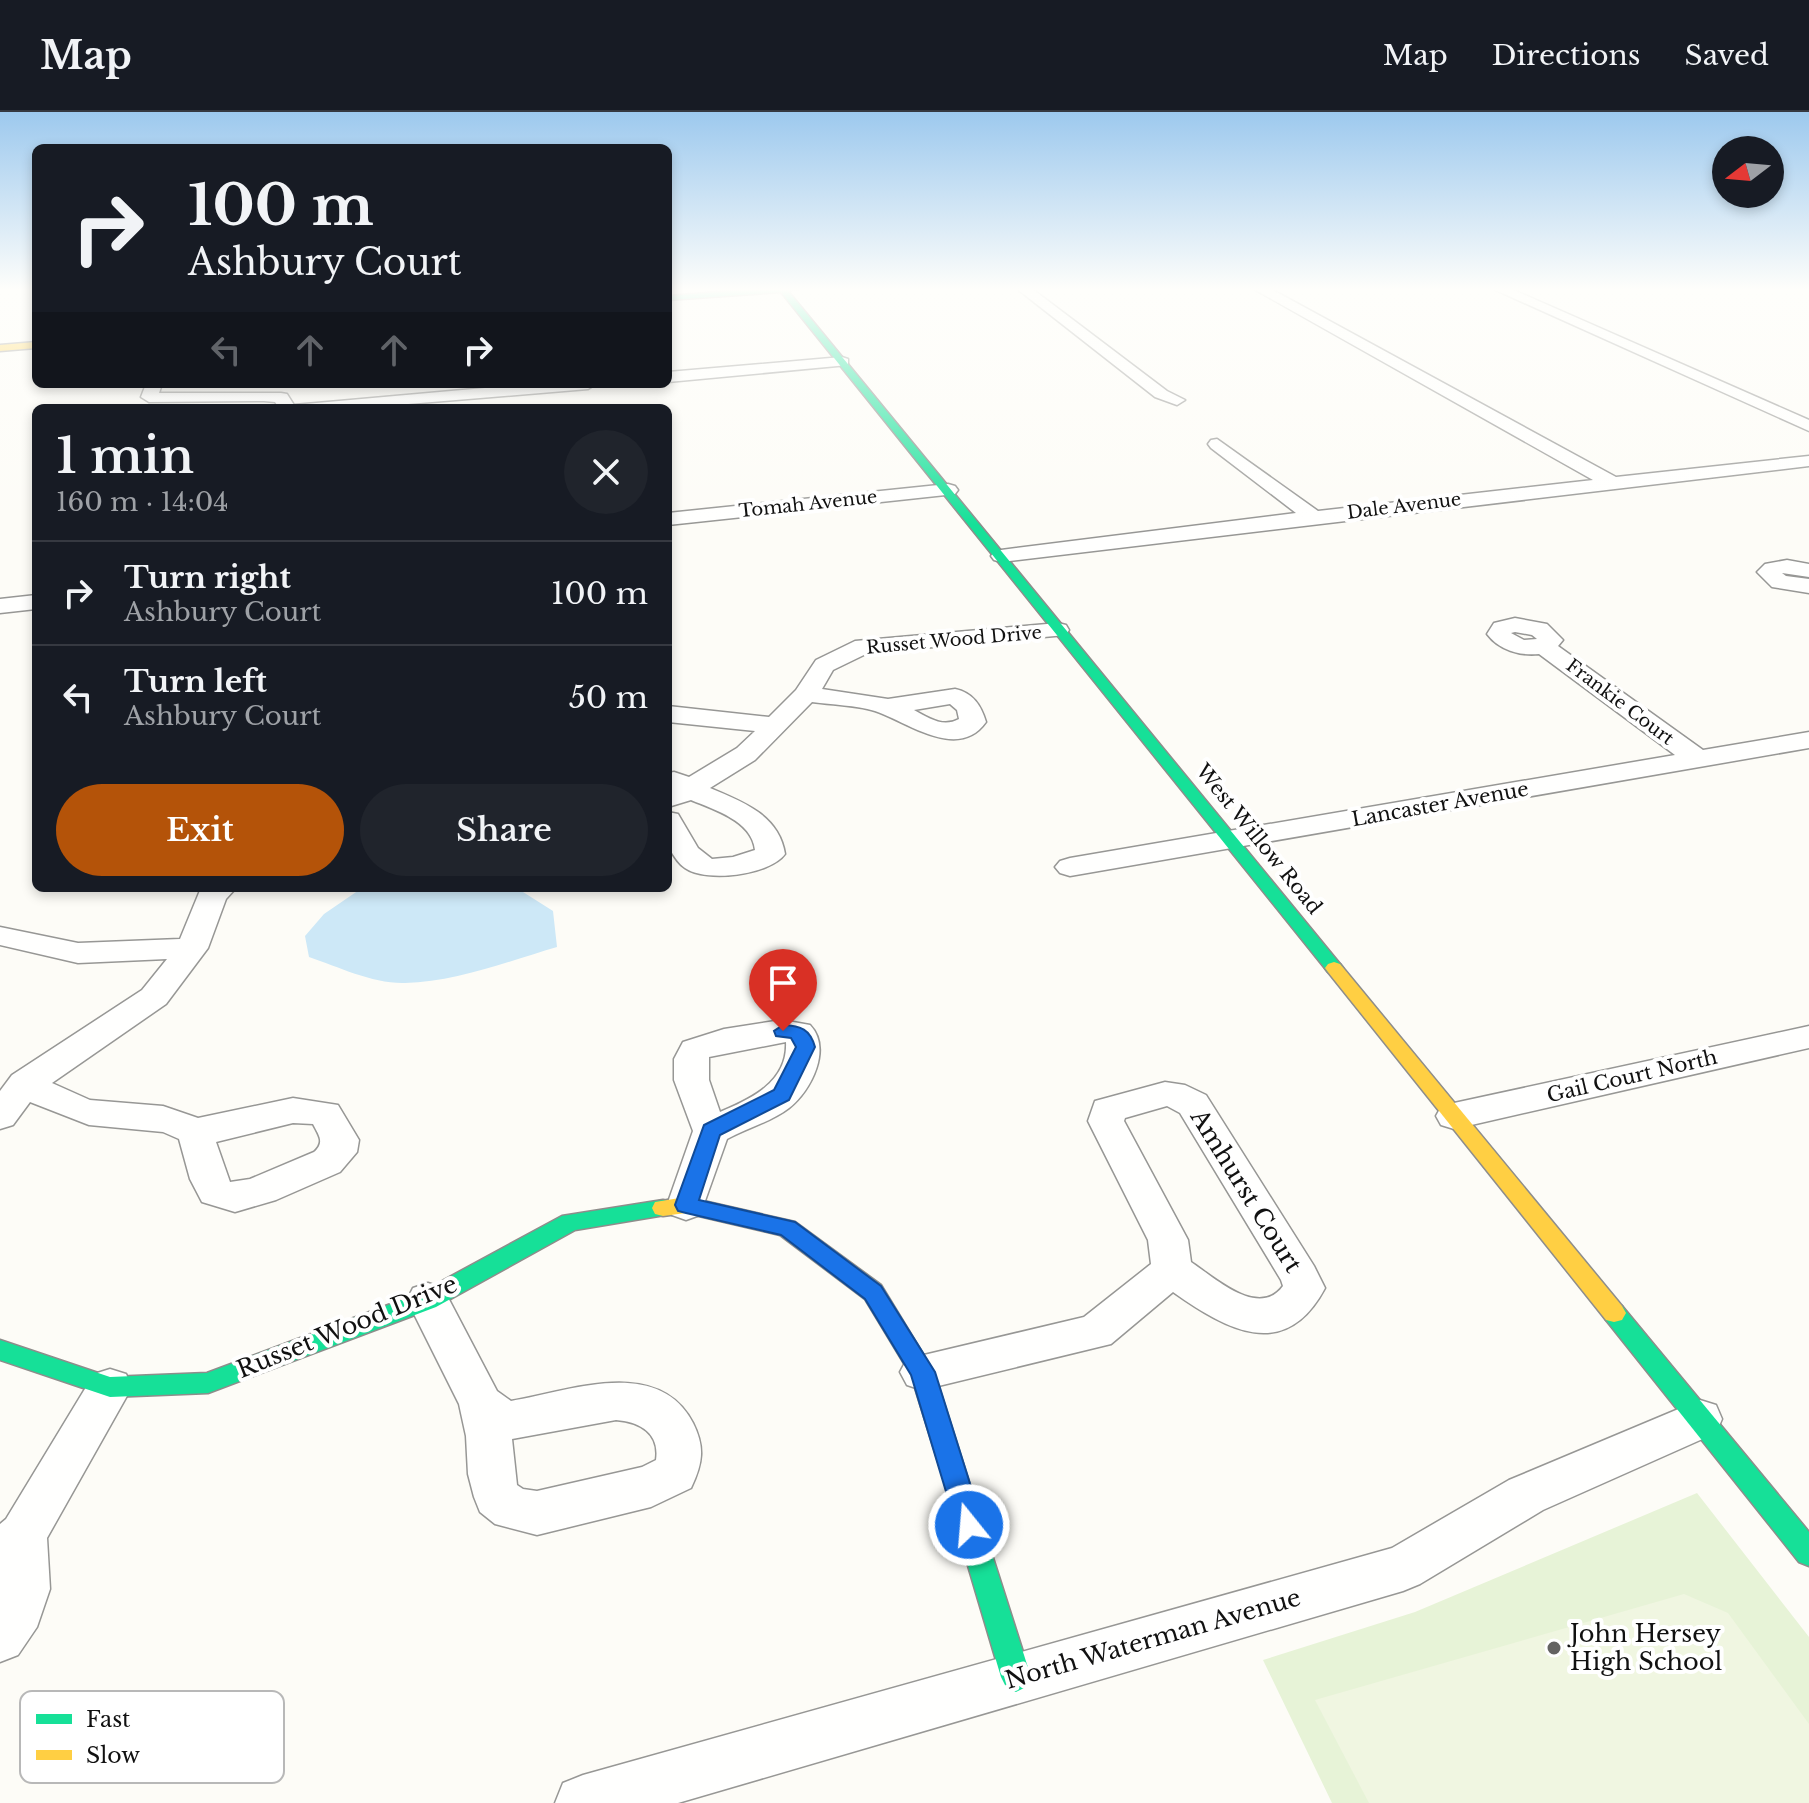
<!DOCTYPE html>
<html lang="en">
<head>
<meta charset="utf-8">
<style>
  :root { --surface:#171b24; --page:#20242c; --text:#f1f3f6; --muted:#9ea1a6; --line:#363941; --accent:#b45309 }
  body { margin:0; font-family:"Libre Baskerville",serif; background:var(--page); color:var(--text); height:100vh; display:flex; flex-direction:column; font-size:30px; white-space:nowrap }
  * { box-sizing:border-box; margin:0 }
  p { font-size:26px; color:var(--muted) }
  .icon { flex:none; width:44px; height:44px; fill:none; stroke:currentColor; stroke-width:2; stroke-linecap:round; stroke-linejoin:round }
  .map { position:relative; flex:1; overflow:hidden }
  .panel { position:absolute; left:32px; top:292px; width:640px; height:488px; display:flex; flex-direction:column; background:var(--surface); border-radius:12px; box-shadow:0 4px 12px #0003 }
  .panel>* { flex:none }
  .banner { position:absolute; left:32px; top:32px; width:640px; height:244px; border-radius:12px; box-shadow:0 4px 12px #0003; background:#171b24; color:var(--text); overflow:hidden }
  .needle { width:52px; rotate:254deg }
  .fabs { position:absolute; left:1712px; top:24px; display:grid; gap:16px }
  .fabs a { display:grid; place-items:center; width:72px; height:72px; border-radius:50%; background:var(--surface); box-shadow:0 4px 12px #0003; font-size:40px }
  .pin { position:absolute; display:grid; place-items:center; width:68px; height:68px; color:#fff; margin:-82px -34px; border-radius:50% 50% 50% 0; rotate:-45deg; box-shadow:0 0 8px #0007 }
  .pin .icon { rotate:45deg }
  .me { position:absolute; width:88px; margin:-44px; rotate:343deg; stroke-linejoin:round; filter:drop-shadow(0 0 6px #0008) }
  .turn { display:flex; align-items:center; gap:28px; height:168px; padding:0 24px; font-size:36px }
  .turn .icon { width:104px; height:104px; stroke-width:2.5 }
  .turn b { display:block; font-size:56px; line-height:68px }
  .lanes { display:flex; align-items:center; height:76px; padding:0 24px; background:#0003; justify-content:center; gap:40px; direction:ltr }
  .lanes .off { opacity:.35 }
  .round { display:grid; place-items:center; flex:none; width:84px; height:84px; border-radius:42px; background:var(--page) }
  .summary { display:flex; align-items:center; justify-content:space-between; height:136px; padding:0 24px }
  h1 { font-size:48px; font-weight:600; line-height:60px }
  .cta { display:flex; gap:16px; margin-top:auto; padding:16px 24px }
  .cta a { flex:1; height:92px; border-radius:48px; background:var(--accent); color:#fff; font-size:32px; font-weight:600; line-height:92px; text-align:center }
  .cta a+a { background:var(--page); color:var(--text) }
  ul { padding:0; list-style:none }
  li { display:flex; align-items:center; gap:24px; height:104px; padding:0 24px; border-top:2px solid var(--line) }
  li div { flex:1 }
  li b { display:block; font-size:30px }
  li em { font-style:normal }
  header { display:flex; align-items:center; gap:48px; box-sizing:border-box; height:112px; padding:0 40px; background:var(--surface); border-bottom:2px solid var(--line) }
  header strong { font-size:38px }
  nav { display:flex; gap:44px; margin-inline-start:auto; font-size:28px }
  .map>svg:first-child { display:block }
</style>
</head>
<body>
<header>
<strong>Map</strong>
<nav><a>Map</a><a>Directions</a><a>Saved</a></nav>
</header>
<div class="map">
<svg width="1809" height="1691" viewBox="0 0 1809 1691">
  <rect width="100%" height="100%" fill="#fdfcf7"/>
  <!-- green -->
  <path fill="#e7f3d7" d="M1697,1381L1809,1525V1691H1332L1263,1548L1415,1500Z"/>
  <!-- pitch -->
  <path fill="#f0f6e1" d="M1684,1482L1728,1501L1809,1612V1691H1369L1315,1588Z"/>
  <!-- water -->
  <path fill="#cde8f7" d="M362,776H494L523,780L553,799L557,835C509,849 456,870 405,871C373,872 339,855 309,845L305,824L324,802Z"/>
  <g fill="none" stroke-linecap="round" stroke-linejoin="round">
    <!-- street casing -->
    <g stroke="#979795" stroke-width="3">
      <g id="street">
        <path d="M1016,176H1031L1167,279L1185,288L1177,293L1155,285Z"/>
        <path d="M1252,176H1269L1616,365L1809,344V354L1001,450L994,448L991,444L994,440L1001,438L1296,401L1211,336L1208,332L1211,328L1217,327L1318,399L1593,368Z"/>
        <path d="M1491,176H1509L1809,308V319Z"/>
        <path d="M842,245L848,247V253L668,270V260Z"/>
        <path d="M146,272H162L159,281H281L287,282L294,293L529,272H596L588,277L360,296H279L275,290L264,289L149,290L141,285Z"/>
        <path d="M948,372L955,374L958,378L955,382L668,413V401Z"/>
        <path d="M1787,448L1809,452V465L1782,461L1786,464L1809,467V481L1772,475L1757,460L1765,452Z"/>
        <path d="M36,483V497L0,501V487Z"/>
        <path d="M1515,506L1547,512L1563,528L1558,534L1703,638L1809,620V636L1070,764L1060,761L1055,755L1060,749L1070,746L1675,643L1539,542C1520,544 1499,538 1487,522L1494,511ZM1515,520L1532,523L1537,527L1524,528L1511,521Z"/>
        <path d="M1058,511L1066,513L1069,518L1066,523L868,541L833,558L822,577L888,587L955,577C973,581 981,593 986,610C958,650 906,609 875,599C855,593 833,593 812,590L755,648L710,676C743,690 779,703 785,742C770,763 706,771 685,756C679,752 673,743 670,737C665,727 668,711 668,700L678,702L698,736L712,747L733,745L755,738C752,709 715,698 691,688L668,695V661L674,660L689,665L737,636L755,619L668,610V594L769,605L796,578L816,548L855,529ZM950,592L957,598L959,607C943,616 929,606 914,598Z"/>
        <path d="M201,776H236L226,787L208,836L166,892L52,971L90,988L163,994L198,1006L293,986L338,993L359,1028L357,1040L340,1060L276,1088L235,1100L202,1090L190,1067L179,1027L163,1020L89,1013L30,990L13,1013L0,1017V979L12,963L142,878L167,847L78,851L0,833V815L78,831L180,827ZM293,1011L313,1012C319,1024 325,1030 314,1040L250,1067L230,1070L216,1030Z"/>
        <path d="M782,908L810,913C832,936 812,978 789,996C771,1010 747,1016 727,1027L700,1103L686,1108L672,1103L667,1093L693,1019L674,968V947L683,930L724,917ZM786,930C788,970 751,987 720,1000L709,968V945Z"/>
        <path d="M1809,914V936L1454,1017L1441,1013L1436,1004L1441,995L1454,991Z"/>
        <path d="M1165,970L1185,973L1206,983L1314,1154L1325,1176C1285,1251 1227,1218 1173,1180L1111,1232L922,1278L907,1273L900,1260L907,1247L1084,1205L1151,1152L1148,1128L1088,1009L1095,989ZM1167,994L1180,1001L1281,1168L1283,1174C1259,1207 1215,1166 1191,1150L1188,1128L1124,1009L1125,1006Z"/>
        <path d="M428,1171L443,1176L497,1279L511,1289C567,1280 658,1243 693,1311C705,1335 703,1351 691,1376L651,1395L537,1423L495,1412L480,1400L474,1385L468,1362L466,1324L459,1292L407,1188L413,1176ZM616,1308C640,1310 660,1321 656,1348L642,1355L537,1379L523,1377L517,1373L512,1327Z"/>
        <path d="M110,1257L126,1262L132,1275L47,1426L50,1477L37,1515L18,1543L0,1550V1412L6,1407L94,1262Z"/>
        <path d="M1700,1288L1716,1293L1722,1307L1716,1321L1543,1398L1420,1472L1403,1479L678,1691H555L563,1671L583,1663L1392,1436L1509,1368Z"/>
      </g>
    </g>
    <!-- fast casing -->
    <g stroke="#8e8d8b" stroke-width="3">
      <g id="fast">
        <path d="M769,176H801L788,179L1340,852L1343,856L1340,860H1328L781,180L668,188V184Z"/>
        <path d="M663,1088L671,1090L674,1096L671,1102L575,1118L436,1195L208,1281L110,1285L0,1248V1228L110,1265L207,1261L420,1181L562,1104Z"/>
        <path d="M1614,1192L1622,1194L1809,1420V1454L1799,1450L1606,1208L1602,1201L1606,1194Z"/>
        <path d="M960,1371L969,1375L973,1383L1031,1565L1026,1575L1016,1580L1006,1575L1001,1565L947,1383L951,1375Z"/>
      </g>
    </g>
    <!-- slow casing -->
    <g stroke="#8e8d8b" stroke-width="3">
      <g id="slow">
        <path d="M36,230V236L0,239V233Z"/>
        <path d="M1334,850L1340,852L1622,1194L1626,1201L1622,1208L1614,1210L1606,1208L1328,860L1325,856L1328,852Z"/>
        <path d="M686,1085L795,1110L881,1173L934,1260L973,1383L969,1391L960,1395L951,1391L911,1263L865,1187L780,1123L686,1101L663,1104L655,1102L652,1096L655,1090Z"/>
      </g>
    </g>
    <!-- street -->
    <use href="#street" fill="#fffffe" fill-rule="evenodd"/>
    <!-- fast -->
    <use href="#fast" fill="#16e098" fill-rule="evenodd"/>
    <!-- slow -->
    <use href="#slow" fill="#ffcf43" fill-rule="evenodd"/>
  </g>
  <!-- sky -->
  <linearGradient id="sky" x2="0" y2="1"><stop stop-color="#9dc9ee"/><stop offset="0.43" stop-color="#fefefb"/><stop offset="1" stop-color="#fefefb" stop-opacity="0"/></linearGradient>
  <rect width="1809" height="413" fill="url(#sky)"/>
  <!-- route -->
  <path fill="#1a73e8" stroke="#114b97" stroke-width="2" d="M783,913C801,914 810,917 815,935L789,988L720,1023L699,1088L795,1110L881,1174L935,1260L983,1413L979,1421L969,1425L960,1421L956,1413L911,1263L865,1187L781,1123L686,1101L678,1099L675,1093L704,1013L774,978L796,935L791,926L776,924L774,919Z"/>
  <!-- markers -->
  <circle fill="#646362" stroke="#fff" stroke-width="3" cx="1554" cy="1536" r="8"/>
  <g text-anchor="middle" stroke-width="8" stroke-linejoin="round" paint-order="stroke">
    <!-- far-street labels -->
    <g font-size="18" fill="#111" stroke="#fff">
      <text transform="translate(808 392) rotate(-6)" y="6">Tomah Avenue</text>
      <text transform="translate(1404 394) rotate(-7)" y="6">Dale Avenue</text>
      <text transform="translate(954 528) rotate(-5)" y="6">Russet Wood Drive</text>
      <text transform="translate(1620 590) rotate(37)" y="6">Frankie Court</text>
    </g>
    <!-- street labels -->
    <g font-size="20" fill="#111" stroke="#fff">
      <text transform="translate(1440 692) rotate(-10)" y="7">Lancaster Avenue</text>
      <text transform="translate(1259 727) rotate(51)" y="7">West Willow Road</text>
      <text transform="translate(1632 964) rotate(-13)" y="7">Gail Court North</text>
    </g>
    <!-- near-street labels -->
    <g font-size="24" fill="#111" stroke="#fff">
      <text transform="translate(1246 1079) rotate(58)" y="8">Amhurst Court</text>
      <text transform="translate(347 1215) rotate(-22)" y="8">Russet Wood Drive</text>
      <text transform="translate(1153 1527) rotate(-16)" y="8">North Waterman Avenue</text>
    </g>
    <!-- near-poi labels -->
    <g font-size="24" fill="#111" stroke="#fff" text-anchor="start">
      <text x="1570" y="1530">John Hersey<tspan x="1570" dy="28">High School</tspan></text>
    </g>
  </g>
  <!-- legend -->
  <rect x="20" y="1579" width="264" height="92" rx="12" fill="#fff" stroke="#b8b8b8" stroke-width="2"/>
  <rect x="36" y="1602" width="36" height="10" fill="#16e098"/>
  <rect x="36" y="1638" width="36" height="10" fill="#ffcf43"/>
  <g font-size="22" fill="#111">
    <text x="86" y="1615">Fast</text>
    <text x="86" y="1651">Slow</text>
  </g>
</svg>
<div class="fabs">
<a><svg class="needle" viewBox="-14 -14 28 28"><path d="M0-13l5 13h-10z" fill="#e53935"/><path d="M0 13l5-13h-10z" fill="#9ea1a6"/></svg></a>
</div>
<div class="pin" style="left:783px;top:919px;background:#d93025"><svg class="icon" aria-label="arrive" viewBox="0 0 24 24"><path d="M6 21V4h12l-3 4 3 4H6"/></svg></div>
<svg class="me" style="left:969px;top:1413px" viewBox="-20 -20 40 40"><circle r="17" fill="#1a73e8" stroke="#fff" stroke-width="3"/><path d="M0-11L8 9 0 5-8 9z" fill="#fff"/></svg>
<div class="banner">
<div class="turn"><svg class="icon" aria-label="right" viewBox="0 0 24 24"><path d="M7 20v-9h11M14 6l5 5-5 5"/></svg><div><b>100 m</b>Ashbury Court</div></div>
<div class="lanes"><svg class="icon off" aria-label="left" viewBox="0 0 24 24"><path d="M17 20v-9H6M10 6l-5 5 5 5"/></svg><svg class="icon off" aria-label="ahead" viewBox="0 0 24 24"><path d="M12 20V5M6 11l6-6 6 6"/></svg><svg class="icon off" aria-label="ahead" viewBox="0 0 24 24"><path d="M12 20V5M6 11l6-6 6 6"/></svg><svg class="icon" aria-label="right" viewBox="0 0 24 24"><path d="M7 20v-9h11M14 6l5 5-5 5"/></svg></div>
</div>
<section class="panel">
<div class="summary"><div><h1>1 min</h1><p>160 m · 14:04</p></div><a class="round"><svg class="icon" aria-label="close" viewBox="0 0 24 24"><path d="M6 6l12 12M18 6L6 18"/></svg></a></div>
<ul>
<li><svg class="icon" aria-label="right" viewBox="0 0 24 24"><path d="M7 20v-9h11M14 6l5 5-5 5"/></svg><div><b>Turn right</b><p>Ashbury Court</p></div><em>100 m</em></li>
<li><svg class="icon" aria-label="left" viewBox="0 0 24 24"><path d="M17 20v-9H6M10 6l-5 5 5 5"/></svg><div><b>Turn left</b><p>Ashbury Court</p></div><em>50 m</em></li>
</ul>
<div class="cta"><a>Exit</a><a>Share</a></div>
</section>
</div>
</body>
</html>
